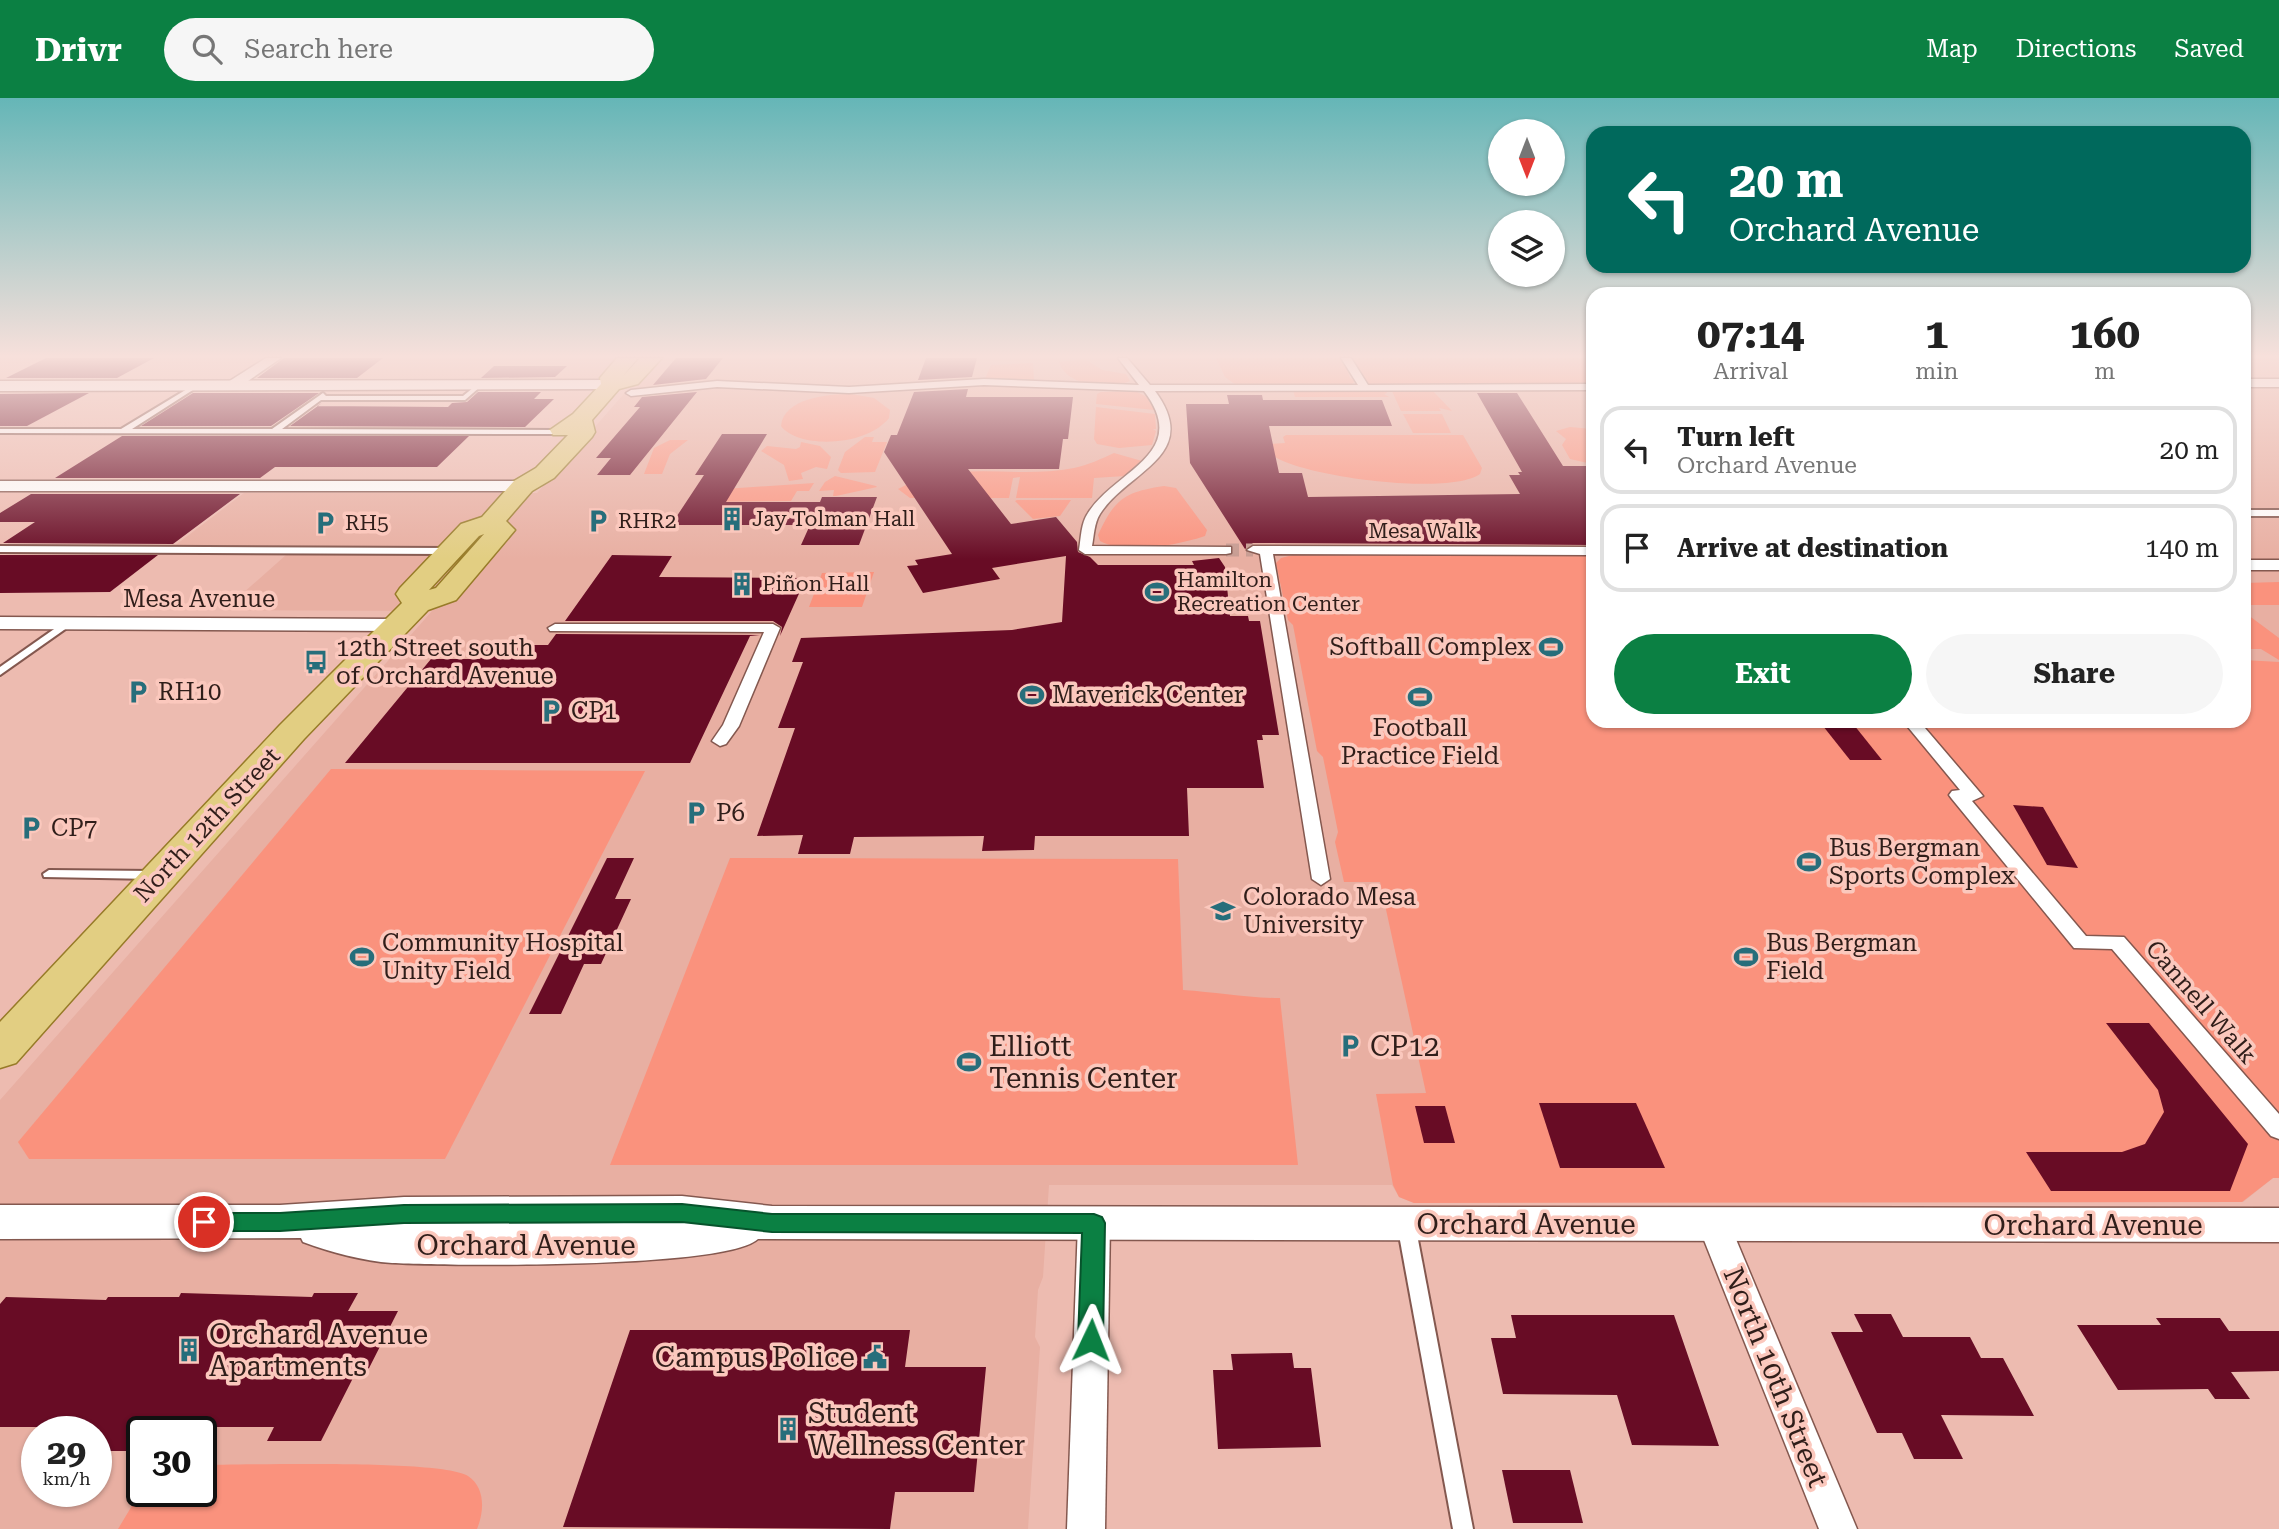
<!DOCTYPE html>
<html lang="en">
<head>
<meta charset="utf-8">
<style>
  :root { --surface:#fff; --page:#f6f6f6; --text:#222; --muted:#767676; --line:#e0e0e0; --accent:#0b8043 }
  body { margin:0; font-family:"Roboto Serif",serif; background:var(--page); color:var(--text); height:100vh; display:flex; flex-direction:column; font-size:26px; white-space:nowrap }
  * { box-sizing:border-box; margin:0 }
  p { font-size:23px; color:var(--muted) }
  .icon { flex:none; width:38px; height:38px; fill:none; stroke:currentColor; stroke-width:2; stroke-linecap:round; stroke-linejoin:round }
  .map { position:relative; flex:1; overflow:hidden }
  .details { position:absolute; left:1586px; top:189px; width:665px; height:441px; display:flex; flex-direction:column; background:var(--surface); border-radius:21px; box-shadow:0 2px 5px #0004 }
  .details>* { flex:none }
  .guide { position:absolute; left:1586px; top:28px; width:665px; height:147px; border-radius:21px; box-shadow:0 2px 5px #0004; background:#00695c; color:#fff; overflow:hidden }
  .needle { width:46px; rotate:180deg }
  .tools { position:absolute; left:1488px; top:21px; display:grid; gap:14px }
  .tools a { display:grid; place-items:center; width:77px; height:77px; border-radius:50%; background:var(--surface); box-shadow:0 2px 5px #0004; font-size:35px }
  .speed { position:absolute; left:21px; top:1318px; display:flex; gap:14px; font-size:35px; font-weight:700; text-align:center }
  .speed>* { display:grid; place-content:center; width:91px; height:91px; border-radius:50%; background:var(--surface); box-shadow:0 2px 5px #0004; line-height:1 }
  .speed small { font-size:18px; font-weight:400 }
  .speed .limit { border:4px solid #111; border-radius:10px; background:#fff; color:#111 }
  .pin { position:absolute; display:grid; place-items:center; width:60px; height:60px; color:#fff; margin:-30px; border:4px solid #fff; border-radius:50%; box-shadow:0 2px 7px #0007 }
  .me { position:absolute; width:77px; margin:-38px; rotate:2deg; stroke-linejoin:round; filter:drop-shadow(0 0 5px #0008) }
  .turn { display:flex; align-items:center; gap:24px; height:147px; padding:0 28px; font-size:32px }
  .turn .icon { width:91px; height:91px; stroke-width:2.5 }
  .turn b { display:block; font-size:49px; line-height:60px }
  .eta { display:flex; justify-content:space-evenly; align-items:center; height:119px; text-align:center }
  .eta b { font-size:42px; font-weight:700; line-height:49px }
  .button { display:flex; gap:14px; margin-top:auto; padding:14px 28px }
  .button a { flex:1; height:80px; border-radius:42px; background:var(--accent); color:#fff; font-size:28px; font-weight:700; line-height:80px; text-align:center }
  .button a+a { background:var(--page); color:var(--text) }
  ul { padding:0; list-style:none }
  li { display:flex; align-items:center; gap:21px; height:88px; margin:0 14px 10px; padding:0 14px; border:4px solid var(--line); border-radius:21px }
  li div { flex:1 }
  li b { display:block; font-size:26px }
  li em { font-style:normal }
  header { display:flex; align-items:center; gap:42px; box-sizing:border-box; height:98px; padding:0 35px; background:var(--accent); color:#fff }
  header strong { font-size:33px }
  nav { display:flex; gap:38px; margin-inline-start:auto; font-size:24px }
  .search { width:490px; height:63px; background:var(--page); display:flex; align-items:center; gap:18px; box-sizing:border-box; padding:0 24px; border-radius:38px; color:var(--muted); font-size:26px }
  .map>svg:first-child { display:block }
</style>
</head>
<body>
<header>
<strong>Drivr</strong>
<div class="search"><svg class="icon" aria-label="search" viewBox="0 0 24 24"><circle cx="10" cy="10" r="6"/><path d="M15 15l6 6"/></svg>Search here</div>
<nav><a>Map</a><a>Directions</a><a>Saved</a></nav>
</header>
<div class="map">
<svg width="2279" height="1431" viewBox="0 0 2279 1431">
  <rect width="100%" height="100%" fill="#edbbb0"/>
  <!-- built -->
  <path fill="#e8afa2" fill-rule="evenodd" d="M286,260H1592V623H2244V260H2279V1080H2273L2243,1104L1414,1105L1399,1099L1392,1087H1049L1043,1179L1038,1192L1035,1239L1040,1249L1028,1431H0V1002L432,513L224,512L295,449H173L244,395H537L636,282L262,279ZM37,1334H96V1393H37ZM142,1334H201V1393H142Z"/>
  <!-- green -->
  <g fill="#fa927d">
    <path d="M1216,260H1343L1350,280L1355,283L1352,286L1236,287L1225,279Z"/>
    <path d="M1351,260H1592V286H1369L1365,285Z"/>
    <path d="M1085,261L1102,272L1126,276L1130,283C1109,292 1067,289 1059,264Z"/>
    <path d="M1033,265L1034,283L985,281L991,267Z"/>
    <path d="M1293,292H1385L1387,295L1384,296L1389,299H1295Z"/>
    <path d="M1432,292L1452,313L1439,310L1441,313H1401L1392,293Z"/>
    <path d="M1135,293L1147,299L1154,312L1096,306L1097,296L1101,294Z"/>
    <path d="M851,296L874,300L890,312L889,320C866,349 798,351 781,328C783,300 829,296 851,296Z"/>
    <path d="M1096,309L1155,316L1156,331H1153L1156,333L1152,347L1119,350L1097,346L1094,341Z"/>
    <path d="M1403,316H1442L1451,335H1413Z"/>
    <path d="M1570,329L1592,331V366L1570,361L1562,347L1566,341L1556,333Z"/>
    <path d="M1286,337H1463L1482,370L1480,376C1449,398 1307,379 1275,359L1269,346L1285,345L1283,339Z"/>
    <path d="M865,339H874L872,344H887L875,374L841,375L838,372L845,354Z"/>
    <path d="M670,342H688L670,356L662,376H644L654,350Z"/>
    <path d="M801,344L820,348L831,359L827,371L816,369L801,375L803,381L789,383L784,367L761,353L767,348L796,351L800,349Z"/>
    <path d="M1114,355L1142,363L1125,378L1094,380L1092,400H1016L1020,379L1013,380L1009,400H910L898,391C956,360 1013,382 1074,370C1088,367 1101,361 1114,355Z"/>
    <path d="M835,378L876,388L877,389L836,398H833L834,392L819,393L825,384Z"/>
    <path d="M814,385L809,393H797L791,403L691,404L724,391Z"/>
    <path d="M1164,388L1176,390L1207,432L1205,438C1178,447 1126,457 1100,443L1098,437C1115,400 1125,394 1164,388Z"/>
    <path d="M1017,402H1071L1060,418L1033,421L1015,403Z"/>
    <path d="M1293,457H1592V623H2244V562L2279,564V1080H2273L2242,1104L1414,1105L1399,1099L1393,1087L1376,996L1426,995L1380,784H1344L1335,744L1338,734L1323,659L1317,653L1293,527L1288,522L1276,465L1281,460Z"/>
    <path d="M874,474L862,509H809L822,475Z"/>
    <path d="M2279,484V507H2244V485Z"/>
    <path d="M2244,514L2279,540V562L2261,551H2244Z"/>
    <path d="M331,671L645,673L445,1061H29L18,1044Z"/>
    <path d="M730,760L1178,761L1183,892C1215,894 1247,900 1280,900L1298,1067H610Z"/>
    <path d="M201,1367C244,1367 442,1361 468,1378C486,1390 484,1414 477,1431H118L142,1391L201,1393Z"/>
  </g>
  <!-- building -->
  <g fill="#680c25">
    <path d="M46,260H154L117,280H6Z"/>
    <path d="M284,260H383L357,280H257Z"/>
    <path d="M676,260H723L706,281L653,287Z"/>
    <path d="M926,260H977L972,279L918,282Z"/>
    <path d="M494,268H567L555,279L481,280Z"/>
    <path d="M968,291L966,299H1073L1068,341H1063L1059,371H968L1011,426L1056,419L1077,444L1078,454L1090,459L1098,467H1194L1192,463L1219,460L1225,469L1230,518H1248L1249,523H1260L1279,637H1262L1263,642H1257L1264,690H1187L1189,738H1035L1034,752L982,753L984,738L854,739L850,756H798L803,737L757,738L795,630H778L803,564H792L801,540L1012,532L1062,524L1066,458L992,470L1000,481L923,495L907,468L918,467L915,462L952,456L884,354L891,337H897L914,294Z"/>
    <path d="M478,294H541L534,301H554L525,329L290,328L322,305L317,308L448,309L452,305L467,304Z"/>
    <path d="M697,294L630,377H597L611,360H596L640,309H634L642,299Z"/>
    <path d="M89,295L27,328H0V296Z"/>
    <path d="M193,295H319L271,328H141Z"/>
    <path d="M1477,295H1517L1563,368H1592V447L1253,445L1245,451L1190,365L1186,306H1229L1227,297H1262L1263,302H1382L1392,328H1269L1279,375H1302L1308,399L1520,396L1509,377H1520L1518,374H1522Z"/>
    <path d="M722,336H767L726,404H820L822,399H877L859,447H801L810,427H671L704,377H695Z"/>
    <path d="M122,338H469L437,369H275L260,380H55Z"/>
    <path d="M31,396H240L173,446L3,445L35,424H0V415Z"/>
    <path d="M0,457H158L110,494L0,495Z"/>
    <path d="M612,457L672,458L659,479L806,480L780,538L782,529L773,523H565Z"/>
    <path d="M556,536L760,537L750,538L690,665H345L431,561H480L490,547H548Z"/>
    <path d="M1854,627L1882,662H1850L1823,628Z"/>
    <path d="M2013,707L2043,709L2078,770L2047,767Z"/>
    <path d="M607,760H634L615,801H631L601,866H584L561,916H529Z"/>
    <path d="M2106,925H2149L2248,1046L2230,1093H2051L2026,1054H2122L2145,1046L2164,1014L2158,992Z"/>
    <path d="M1539,1005H1636L1665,1070H1560Z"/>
    <path d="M1415,1008H1445L1455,1045H1424Z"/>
    <path d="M181,1195L312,1199L314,1195H358L348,1213H398L364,1280H353L321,1343H267L274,1329H209L207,1334H142V1353H96V1334H34L38,1329H0V1206L6,1199L106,1202L108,1199H179Z"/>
    <path d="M1854,1216H1891L1903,1239H1970L1981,1260H2003L2034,1318L1941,1317L1963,1361H1914L1902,1335H1877L1831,1234H1863Z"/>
    <path d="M1511,1217H1674L1719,1348L1632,1347L1617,1297L1503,1296L1491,1240H1516Z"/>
    <path d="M2156,1220H2220L2229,1233H2279V1273L2231,1274L2250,1301H2215L2208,1291L2118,1292L2077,1227H2161Z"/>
    <path d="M630,1232H910L905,1269H986L974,1394H895L890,1431L563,1429Z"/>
    <path d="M1292,1255L1294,1270H1311L1321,1349L1218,1351L1213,1272H1233L1231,1256Z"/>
    <path d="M1502,1372H1570L1583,1425H1513Z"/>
  </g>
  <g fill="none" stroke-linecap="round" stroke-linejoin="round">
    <!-- pedestrian-tunnel -->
    <path stroke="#c79c92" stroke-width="13" stroke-dasharray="13 7" stroke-linecap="butt" d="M1226,452H1253"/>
    <!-- service casing -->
    <g stroke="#84584f" stroke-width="4">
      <g id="service">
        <path d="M197,285L201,287L199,288L132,331H272L323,295L326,298H463L479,285L483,287L481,288L465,302H321L282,331L557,332L561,334L557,336L0,335V331H121Z"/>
        <rect x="2244" y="412" width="35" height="6"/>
        <path d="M0,448L450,450L455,453L450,456L0,454Z"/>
        <path d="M67,522L71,523V527L0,577V569Z"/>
        <path d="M49,772L154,773L160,777L154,781L44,779L43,776Z"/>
        <path d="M1406,1119L1412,1121L1415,1126L1473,1431H1453L1397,1126L1400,1121Z"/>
      </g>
    </g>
    <!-- pedestrian casing -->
    <g stroke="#84584f" stroke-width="3">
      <g id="pedestrian">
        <path d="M1118,260H1127L1150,287H1358L1341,260H1351L1368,287L1592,286V292L1155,293C1203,358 1127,373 1100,416C1094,425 1094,438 1092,448L1231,449V455L1226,456H1085L1079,452C1081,440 1081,425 1088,415C1115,372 1192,356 1144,293L984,287L849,295L717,289L631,298L626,295L631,292L717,283L849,289L984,281L1139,287Z"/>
        <path d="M1253,448L1592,449V457L1273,456L1330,781L1321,787L1312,781L1260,456L1247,452Z"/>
        <path d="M555,526H773L780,530L739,628L726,646L720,648L712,643L723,627L764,534L550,533L548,530Z"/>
        <path d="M1903,623H1919L1983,698L1972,703L2086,838L2124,839L2279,1016V1041L2271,1038L2112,851L2074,850L1952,701L1949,697L1952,693L1960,692Z"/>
      </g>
    </g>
    <!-- minor casing -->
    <g stroke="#84584f" stroke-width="3">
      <g id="minor">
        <path d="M266,260H281L238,290H228V284Z"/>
        <rect x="2244" y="281" width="35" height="8"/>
        <path d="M0,383H523L531,388L523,393H0Z"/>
        <rect x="2244" y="462" width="35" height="10"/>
        <path d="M0,519L398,521L407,527L398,533L0,531Z"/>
        <path d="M1094,1112L1105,1116L1110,1125L1105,1431H1067L1078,1125L1083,1116Z"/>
        <path d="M1714,1114L1725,1118L1730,1127L1857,1431H1819L1698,1127L1703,1118Z"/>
      </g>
    </g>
    <!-- tertiary casing -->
    <g stroke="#84584f" stroke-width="3">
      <g id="tertiary">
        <path d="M612,282L621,287L618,291L0,293V283Z"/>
        <path d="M682,1098L772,1108L2279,1110V1144L758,1141C726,1171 448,1168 392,1165C363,1163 330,1154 303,1144L301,1140L0,1141V1107H280L404,1099Z"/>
      </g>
    </g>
    <!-- primary casing -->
    <g stroke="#977b28" stroke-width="3">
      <path id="primary" d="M617,260H638L623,278L640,260H662L638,286L619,291L592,322L595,334L592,339L554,380L532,393L506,423L515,432L456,502L428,512L304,641L16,965L0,970V924L280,627L402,505L396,496L400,490L461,426L482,419L514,383L536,370L568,337H553L550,332L573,316L601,286L600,280ZM484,436L436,490L429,492L479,438Z"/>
    </g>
    <!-- service -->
    <use href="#service" fill="#fff" fill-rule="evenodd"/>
    <!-- pedestrian -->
    <use href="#pedestrian" fill="#fff" fill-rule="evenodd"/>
    <!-- minor -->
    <use href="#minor" fill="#fff" fill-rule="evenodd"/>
    <!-- tertiary -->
    <use href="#tertiary" fill="#fff" fill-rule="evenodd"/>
    <!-- primary -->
    <use href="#primary" fill="#e2ce82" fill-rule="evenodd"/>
  </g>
  <!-- sky -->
  <linearGradient id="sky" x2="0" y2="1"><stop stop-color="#65b6b7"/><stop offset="0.56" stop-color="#f7e0db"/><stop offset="1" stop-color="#f7e0db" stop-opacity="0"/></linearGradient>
  <rect width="2279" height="461" fill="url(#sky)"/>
  <!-- route -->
  <path fill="#0b8043" stroke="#07532c" stroke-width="2" d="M682,1106L772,1116H1094L1102,1119L1105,1125L1103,1242L1099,1250L1091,1253L1082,1250L1078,1242L1082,1135L772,1134L682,1124L404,1125L280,1133H204L196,1131L193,1124L196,1118L204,1115H280L404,1107Z"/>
  <!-- icons -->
  <defs>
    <g id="building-bare" transform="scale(1.89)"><path d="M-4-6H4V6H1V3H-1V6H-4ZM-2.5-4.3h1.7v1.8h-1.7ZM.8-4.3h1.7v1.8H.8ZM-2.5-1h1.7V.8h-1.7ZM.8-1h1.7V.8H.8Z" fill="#276e7b" stroke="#fbc8bd" stroke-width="2.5" paint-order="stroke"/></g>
    <g id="parking-bare" transform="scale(1.89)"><path d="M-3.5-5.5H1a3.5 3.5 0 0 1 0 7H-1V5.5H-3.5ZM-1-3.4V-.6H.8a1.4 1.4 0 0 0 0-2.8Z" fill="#276e7b" stroke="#fbc8bd" stroke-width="2.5" paint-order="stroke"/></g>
    <g id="stadium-bare" transform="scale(1.89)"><path d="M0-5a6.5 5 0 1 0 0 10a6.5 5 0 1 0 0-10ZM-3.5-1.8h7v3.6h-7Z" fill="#276e7b" stroke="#fbc8bd" stroke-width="2.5" paint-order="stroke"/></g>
    <g id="bus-bare" transform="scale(1.89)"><path d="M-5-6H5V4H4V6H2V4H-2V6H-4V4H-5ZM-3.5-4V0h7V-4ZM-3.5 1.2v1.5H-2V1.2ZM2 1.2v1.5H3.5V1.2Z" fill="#276e7b" stroke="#fbc8bd" stroke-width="2.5" paint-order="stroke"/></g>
    <g id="university-bare" transform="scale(1.89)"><path d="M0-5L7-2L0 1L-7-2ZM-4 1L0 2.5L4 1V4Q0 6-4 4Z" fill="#276e7b" stroke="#fbc8bd" stroke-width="2.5" paint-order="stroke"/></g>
    <g id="civic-bare" transform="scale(1.89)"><path d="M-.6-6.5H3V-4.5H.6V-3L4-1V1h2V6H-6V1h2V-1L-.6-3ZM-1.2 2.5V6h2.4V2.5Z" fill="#276e7b" stroke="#fbc8bd" stroke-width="2.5" paint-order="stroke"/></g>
  </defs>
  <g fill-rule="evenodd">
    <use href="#building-bare" x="732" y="421"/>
    <use href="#parking-bare" x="598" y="423"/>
    <use href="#parking-bare" x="325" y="425"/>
    <use href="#building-bare" x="742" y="486"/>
    <use href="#stadium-bare" x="1157" y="494"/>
    <use href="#stadium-bare" x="1551" y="549"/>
    <use href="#bus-bare" x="316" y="564"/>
    <use href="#parking-bare" x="138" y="594"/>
    <use href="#stadium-bare" x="1032" y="597"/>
    <use href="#stadium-bare" x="1420" y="599"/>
    <use href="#parking-bare" x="551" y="613"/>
    <use href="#parking-bare" x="696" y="715"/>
    <use href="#parking-bare" x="31" y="730"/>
    <use href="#stadium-bare" x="1809" y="764"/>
    <use href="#university-bare" x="1223" y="813"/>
    <use href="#stadium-bare" x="362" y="859"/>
    <use href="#stadium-bare" x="1746" y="859"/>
    <use href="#parking-bare" x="1350" y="948"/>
    <use href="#stadium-bare" x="969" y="964"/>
    <use href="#building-bare" x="189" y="1252"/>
    <use href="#civic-bare" x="875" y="1259"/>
    <use href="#building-bare" x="788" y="1331"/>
  </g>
  <g text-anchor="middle" stroke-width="7" stroke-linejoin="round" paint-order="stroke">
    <!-- far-poi labels -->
    <g font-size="21" fill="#301e1a" stroke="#fbc8bd" text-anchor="start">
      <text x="752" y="428">Jay Tolman Hall</text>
      <text x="618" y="430">RHR2</text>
      <text x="345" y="432">RH5</text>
      <text x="1177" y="489">Hamilton<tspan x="1177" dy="24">Recreation Center</tspan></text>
      <text x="762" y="493">Piñon Hall</text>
    </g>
    <!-- far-street labels -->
    <g font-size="21" fill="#301e1a" stroke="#fbc8bd">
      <text x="1423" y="440">Mesa Walk</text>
    </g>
    <!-- street labels -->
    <g font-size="24" fill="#301e1a" stroke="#fbc8bd">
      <text x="199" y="509">Mesa Avenue</text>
      <text transform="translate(207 727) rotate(-47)" y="8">North 12th Street</text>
      <text transform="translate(2201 904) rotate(49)" y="8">Cannell Walk</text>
    </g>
    <!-- poi labels -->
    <g font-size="24" fill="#301e1a" stroke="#fbc8bd" text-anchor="start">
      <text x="1531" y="557" text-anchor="end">Softball Complex</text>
      <text x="336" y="558">12th Street south<tspan x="336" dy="28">of Orchard Avenue</tspan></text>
      <text x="158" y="602">RH10</text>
      <text x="1052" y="605">Maverick Center</text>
      <text x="571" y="621">CP1</text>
      <text x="1420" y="638" text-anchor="middle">Football<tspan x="1420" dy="28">Practice Field</tspan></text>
      <text x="716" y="723">P6</text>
      <text x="51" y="738">CP7</text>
      <text x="1829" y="758">Bus Bergman<tspan x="1829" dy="28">Sports Complex</tspan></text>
      <text x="1243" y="807">Colorado Mesa<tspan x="1243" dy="28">University</tspan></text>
      <text x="382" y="853">Community Hospital<tspan x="382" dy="28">Unity Field</tspan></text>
      <text x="1766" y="853">Bus Bergman<tspan x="1766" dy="28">Field</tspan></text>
    </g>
    <!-- near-poi labels -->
    <g font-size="28" fill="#301e1a" stroke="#fbc8bd" text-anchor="start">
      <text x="989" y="958">Elliott<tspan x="989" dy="32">Tennis Center</tspan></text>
      <text x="1370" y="958">CP12</text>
      <text x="209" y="1246">Orchard Avenue<tspan x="209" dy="32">Apartments</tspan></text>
      <text x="855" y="1269" text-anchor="end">Campus Police</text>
      <text x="808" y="1325">Student<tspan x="808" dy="32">Wellness Center</tspan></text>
    </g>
    <!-- near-street labels -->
    <g font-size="28" fill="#301e1a" stroke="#fbc8bd">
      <text x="1526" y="1136">Orchard Avenue</text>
      <text x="2093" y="1137">Orchard Avenue</text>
      <text x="526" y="1157">Orchard Avenue</text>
      <text transform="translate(1776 1279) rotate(68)" y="10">North 10th Street</text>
    </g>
  </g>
</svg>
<div class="tools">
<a><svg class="needle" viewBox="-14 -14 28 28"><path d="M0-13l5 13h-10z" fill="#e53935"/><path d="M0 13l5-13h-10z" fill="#767676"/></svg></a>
<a><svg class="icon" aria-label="layers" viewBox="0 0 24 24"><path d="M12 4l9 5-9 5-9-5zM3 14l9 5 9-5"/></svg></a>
</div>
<div class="speed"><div>29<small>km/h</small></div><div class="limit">30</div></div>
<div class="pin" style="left:204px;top:1124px;background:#d93025"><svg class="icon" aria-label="arrive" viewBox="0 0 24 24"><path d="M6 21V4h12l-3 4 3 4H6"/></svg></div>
<svg class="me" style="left:1091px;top:1242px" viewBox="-20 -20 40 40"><path d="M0-17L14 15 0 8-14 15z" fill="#0b8043" stroke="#fff" stroke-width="4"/></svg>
<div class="guide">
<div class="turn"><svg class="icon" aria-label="left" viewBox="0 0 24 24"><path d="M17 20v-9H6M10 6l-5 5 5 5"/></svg><div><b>20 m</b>Orchard Avenue</div></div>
</div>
<section class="details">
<div class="eta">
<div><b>07:14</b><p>Arrival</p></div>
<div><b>1</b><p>min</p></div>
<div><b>160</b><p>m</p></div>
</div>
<ul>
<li><svg class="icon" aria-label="left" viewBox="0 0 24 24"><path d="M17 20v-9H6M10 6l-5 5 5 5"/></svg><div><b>Turn left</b><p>Orchard Avenue</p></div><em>20 m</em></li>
<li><svg class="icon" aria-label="arrive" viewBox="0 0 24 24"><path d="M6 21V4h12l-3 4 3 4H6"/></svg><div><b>Arrive at destination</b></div><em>140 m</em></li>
</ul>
<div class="button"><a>Exit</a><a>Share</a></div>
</section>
</div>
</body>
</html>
